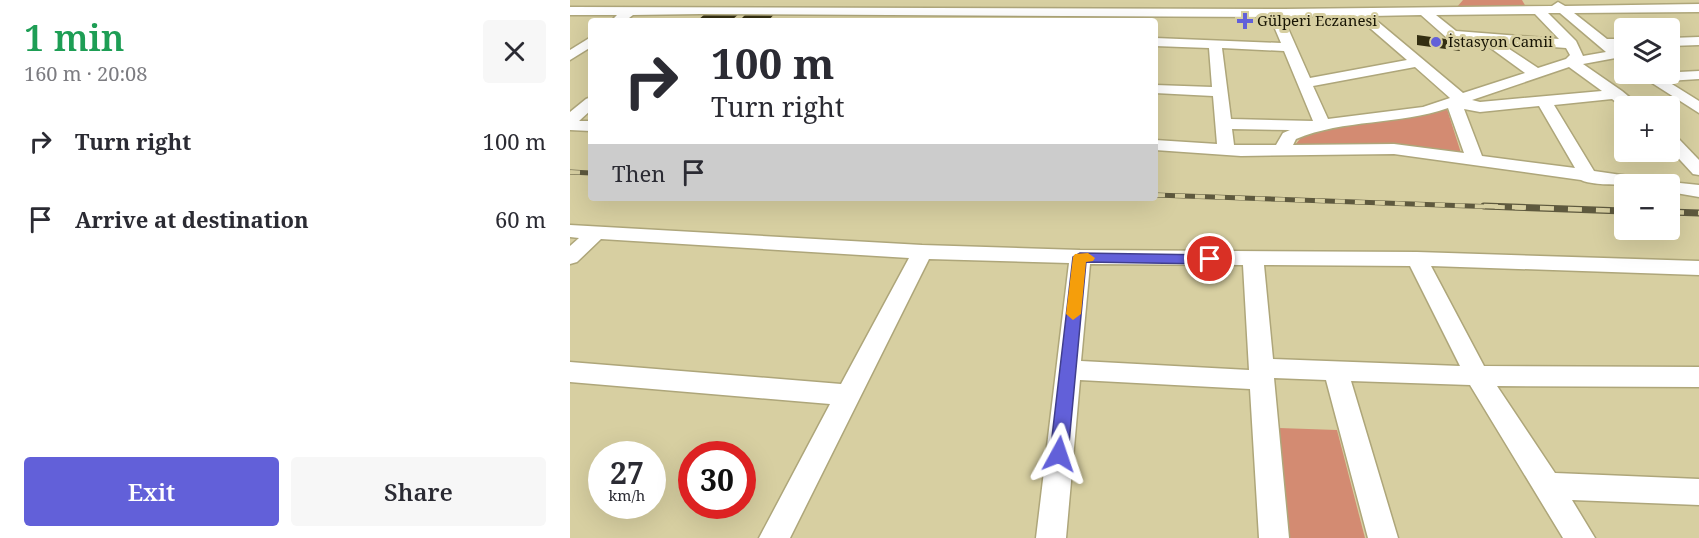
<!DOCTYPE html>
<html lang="en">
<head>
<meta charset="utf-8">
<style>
  :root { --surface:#fff; --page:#f7f7f7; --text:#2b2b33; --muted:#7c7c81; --accent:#6260d9 }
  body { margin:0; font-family:"Noto Serif",serif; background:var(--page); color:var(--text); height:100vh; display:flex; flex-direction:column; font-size:22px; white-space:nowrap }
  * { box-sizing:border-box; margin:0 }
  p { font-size:20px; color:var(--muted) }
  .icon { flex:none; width:33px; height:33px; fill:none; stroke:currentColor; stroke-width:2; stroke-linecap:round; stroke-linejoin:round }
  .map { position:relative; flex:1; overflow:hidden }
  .panel { display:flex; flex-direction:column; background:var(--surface); width:570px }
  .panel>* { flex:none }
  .hud { position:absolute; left:18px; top:18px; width:570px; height:183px; border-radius:6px; box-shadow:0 6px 24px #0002; background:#fff; color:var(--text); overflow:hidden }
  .controls { position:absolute; left:1044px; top:18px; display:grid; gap:12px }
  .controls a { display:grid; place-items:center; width:66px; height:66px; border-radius:6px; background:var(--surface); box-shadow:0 6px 24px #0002; font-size:30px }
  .speed { position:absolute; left:18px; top:441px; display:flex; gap:12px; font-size:30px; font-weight:700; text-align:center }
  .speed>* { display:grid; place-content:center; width:78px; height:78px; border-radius:50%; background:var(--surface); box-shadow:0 6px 24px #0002; line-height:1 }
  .speed small { font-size:15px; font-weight:400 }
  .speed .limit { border:9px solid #d22; background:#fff; color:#111 }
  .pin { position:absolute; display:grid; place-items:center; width:51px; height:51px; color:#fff; margin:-26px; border:3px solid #fff; border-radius:50%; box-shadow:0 2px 6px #0007 }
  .me { position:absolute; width:66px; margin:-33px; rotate:5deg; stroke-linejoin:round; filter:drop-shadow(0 0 4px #0008) }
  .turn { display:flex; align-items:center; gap:21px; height:126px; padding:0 24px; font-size:27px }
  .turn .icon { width:78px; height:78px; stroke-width:2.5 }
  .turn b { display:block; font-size:42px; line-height:51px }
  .then { display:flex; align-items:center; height:57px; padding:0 24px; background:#0003; gap:12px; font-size:22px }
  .round { display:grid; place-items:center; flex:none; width:63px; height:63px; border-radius:6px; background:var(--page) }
  .summary { display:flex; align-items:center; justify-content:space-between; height:102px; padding:0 24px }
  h1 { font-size:36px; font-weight:600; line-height:45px; color:#1e9e55 }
  .primary-button { display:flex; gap:12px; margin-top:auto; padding:12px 24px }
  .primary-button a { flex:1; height:69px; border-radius:6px; background:var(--accent); color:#fff; font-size:24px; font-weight:600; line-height:69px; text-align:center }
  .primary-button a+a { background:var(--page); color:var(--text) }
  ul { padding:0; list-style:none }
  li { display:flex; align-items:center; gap:18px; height:78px; padding:0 24px }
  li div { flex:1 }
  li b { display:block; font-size:22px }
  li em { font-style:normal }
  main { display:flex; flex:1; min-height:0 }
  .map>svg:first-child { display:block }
</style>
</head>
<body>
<main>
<section class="panel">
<div class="summary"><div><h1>1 min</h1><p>160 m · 20:08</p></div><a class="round"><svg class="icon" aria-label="close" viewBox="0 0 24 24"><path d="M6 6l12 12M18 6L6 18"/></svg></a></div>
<ul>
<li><svg class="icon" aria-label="right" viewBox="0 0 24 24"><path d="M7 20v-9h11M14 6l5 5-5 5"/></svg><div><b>Turn right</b></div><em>100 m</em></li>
<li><svg class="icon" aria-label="arrive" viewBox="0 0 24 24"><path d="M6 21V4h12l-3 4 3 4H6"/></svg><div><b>Arrive at destination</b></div><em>60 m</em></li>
</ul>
<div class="primary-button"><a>Exit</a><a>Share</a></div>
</section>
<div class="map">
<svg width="1129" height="538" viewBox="0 0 1129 538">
  <rect width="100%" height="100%" fill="#d7cfa1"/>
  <!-- green -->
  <g fill="#d38b72">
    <path d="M893,0H952L956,7H887Z"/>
    <path d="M877,109L891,153L817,144L725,145L734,134L743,130Z"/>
    <path d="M709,428L767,430L795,538H717Z"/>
  </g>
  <!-- building -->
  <g fill="#332e11">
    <path d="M171,12L162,20L127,21L136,13Z"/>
    <path d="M206,12L199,20H170L177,13Z"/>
    <path d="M847,35L883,40L890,51L847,45Z"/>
  </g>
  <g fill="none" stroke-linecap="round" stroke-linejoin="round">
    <!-- minor casing -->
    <g stroke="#aea67a" stroke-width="3">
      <g id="minor">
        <path d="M988,2L995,6L1129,4V12L1004,13L1037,39H1054V47H1046L1053,54L1051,57L1013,64L1052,91L1070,106L1054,108L1042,99L984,105L1024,171L1079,179L1085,180L1088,184C1072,184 1023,187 1011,180L824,154L671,156L585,150V140L647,144L643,96L585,93V85L642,87L639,48L585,46V38L711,43L700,17L130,14L63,15L55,21H41L47,15H0V7L714,9L982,6ZM978,13H990L1036,52L1013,56L1006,41ZM965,14L989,39L886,31L866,15ZM851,15L877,38L911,41L955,73L893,93L801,16ZM786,16L837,60L740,78L713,17ZM930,43L996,48L1000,55L996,59L968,68ZM652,48L714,51L743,121L661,119ZM845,67L880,98L853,107L758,119L743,86ZM999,67L1032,91L910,102L902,100ZM969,106L1005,168L912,156L894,109L910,112ZM878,108L894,153L824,144L723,145L726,139C774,119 829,125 878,108ZM662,129L720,130L713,133L706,145H664Z"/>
        <path d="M21,37V47L0,60V50Z"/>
        <path d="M1129,37V45L1100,46V38Z"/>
        <path d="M1129,71V79L1097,81L1129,101V113L1068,74Z"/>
        <path d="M21,97V110L9,121H21V131L0,130V112L16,99Z"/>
        <path d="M1100,135L1106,136L1129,160V175L1123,174L1100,149Z"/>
        <path d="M1100,182L1129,185V197L1100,192V184H1093Z"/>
        <path d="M0,225L352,245L510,250L847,252L1129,261V275L861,266L914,366L1129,367V387L927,386L985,473L1129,479V505L1002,500L1025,538H993L900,385L781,381L828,538H798L756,380L704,378L719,538H689L680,389L510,380L496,538H466L499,263L359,259L220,538H189L260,404L0,382V362L271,384L339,258L31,239L7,262L0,264V246L9,238L0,237ZM520,264L673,265L679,370L511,361ZM694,265L840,266L890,366L703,359Z"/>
      </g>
    </g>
    <!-- minor -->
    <use href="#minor" fill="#fff" fill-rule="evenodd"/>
    <!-- rail-far1 casing -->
    <g stroke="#5e593e" stroke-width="5">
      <g id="rail-far1">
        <path d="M0,172L21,173"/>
        <path d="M585,195L958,208"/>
      </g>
    </g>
    <!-- rail casing -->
    <g stroke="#5e593e" stroke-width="7">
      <g id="rail">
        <path d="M914,206L1054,211"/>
        <path d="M1100,212L1129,213"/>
      </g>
    </g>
    <!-- rail-far1 -->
    <use href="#rail-far1" stroke="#d7cfa1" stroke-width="4" stroke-dasharray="10" stroke-linecap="butt"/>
    <!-- rail -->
    <use href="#rail" stroke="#d7cfa1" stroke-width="4.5" stroke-dasharray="14" stroke-linecap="butt"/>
  </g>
  <!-- route -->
  <path fill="#6260d9" stroke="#403e8d" stroke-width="1.5" d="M510,253L640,255L647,259L640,264L516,262L498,454L495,460L489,462L483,460L480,454L503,257Z"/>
  <!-- slow -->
  <path fill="#f59e0b" d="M518,253L525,258L523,261L516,262L511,314L503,320L496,314L503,257L505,254Z"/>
  <!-- markers -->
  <g fill="#6260d9" stroke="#d7cfa1" stroke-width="2">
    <path d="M672 12h6v6h6v6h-6v6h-6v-6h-6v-6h6z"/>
    <circle cx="866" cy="42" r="6"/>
  </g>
  <g text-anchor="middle" stroke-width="6" stroke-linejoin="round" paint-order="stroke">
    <!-- far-poi labels -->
    <g font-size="15" fill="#171404" stroke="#d7cfa1" text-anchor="start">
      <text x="687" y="26">Gülperi Eczanesi</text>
      <text x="878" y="47">İstasyon Camii</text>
    </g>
  </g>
</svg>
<div class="controls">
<a><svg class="icon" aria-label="layers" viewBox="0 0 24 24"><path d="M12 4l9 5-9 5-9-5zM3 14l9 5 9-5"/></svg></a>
<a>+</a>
<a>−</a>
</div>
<div class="speed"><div>27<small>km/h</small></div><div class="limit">30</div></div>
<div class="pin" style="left:640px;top:259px;background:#d93025"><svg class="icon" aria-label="arrive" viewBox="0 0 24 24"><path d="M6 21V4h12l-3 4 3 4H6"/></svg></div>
<svg class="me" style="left:489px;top:454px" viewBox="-20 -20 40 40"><path d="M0-17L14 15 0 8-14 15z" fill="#6260d9" stroke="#fff" stroke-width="4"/></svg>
<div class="hud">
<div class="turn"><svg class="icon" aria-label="right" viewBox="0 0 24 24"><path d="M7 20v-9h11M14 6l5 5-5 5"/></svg><div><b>100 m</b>Turn right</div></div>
<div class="then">Then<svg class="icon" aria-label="arrive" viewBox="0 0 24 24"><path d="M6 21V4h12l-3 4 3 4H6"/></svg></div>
</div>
</div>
</main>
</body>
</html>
